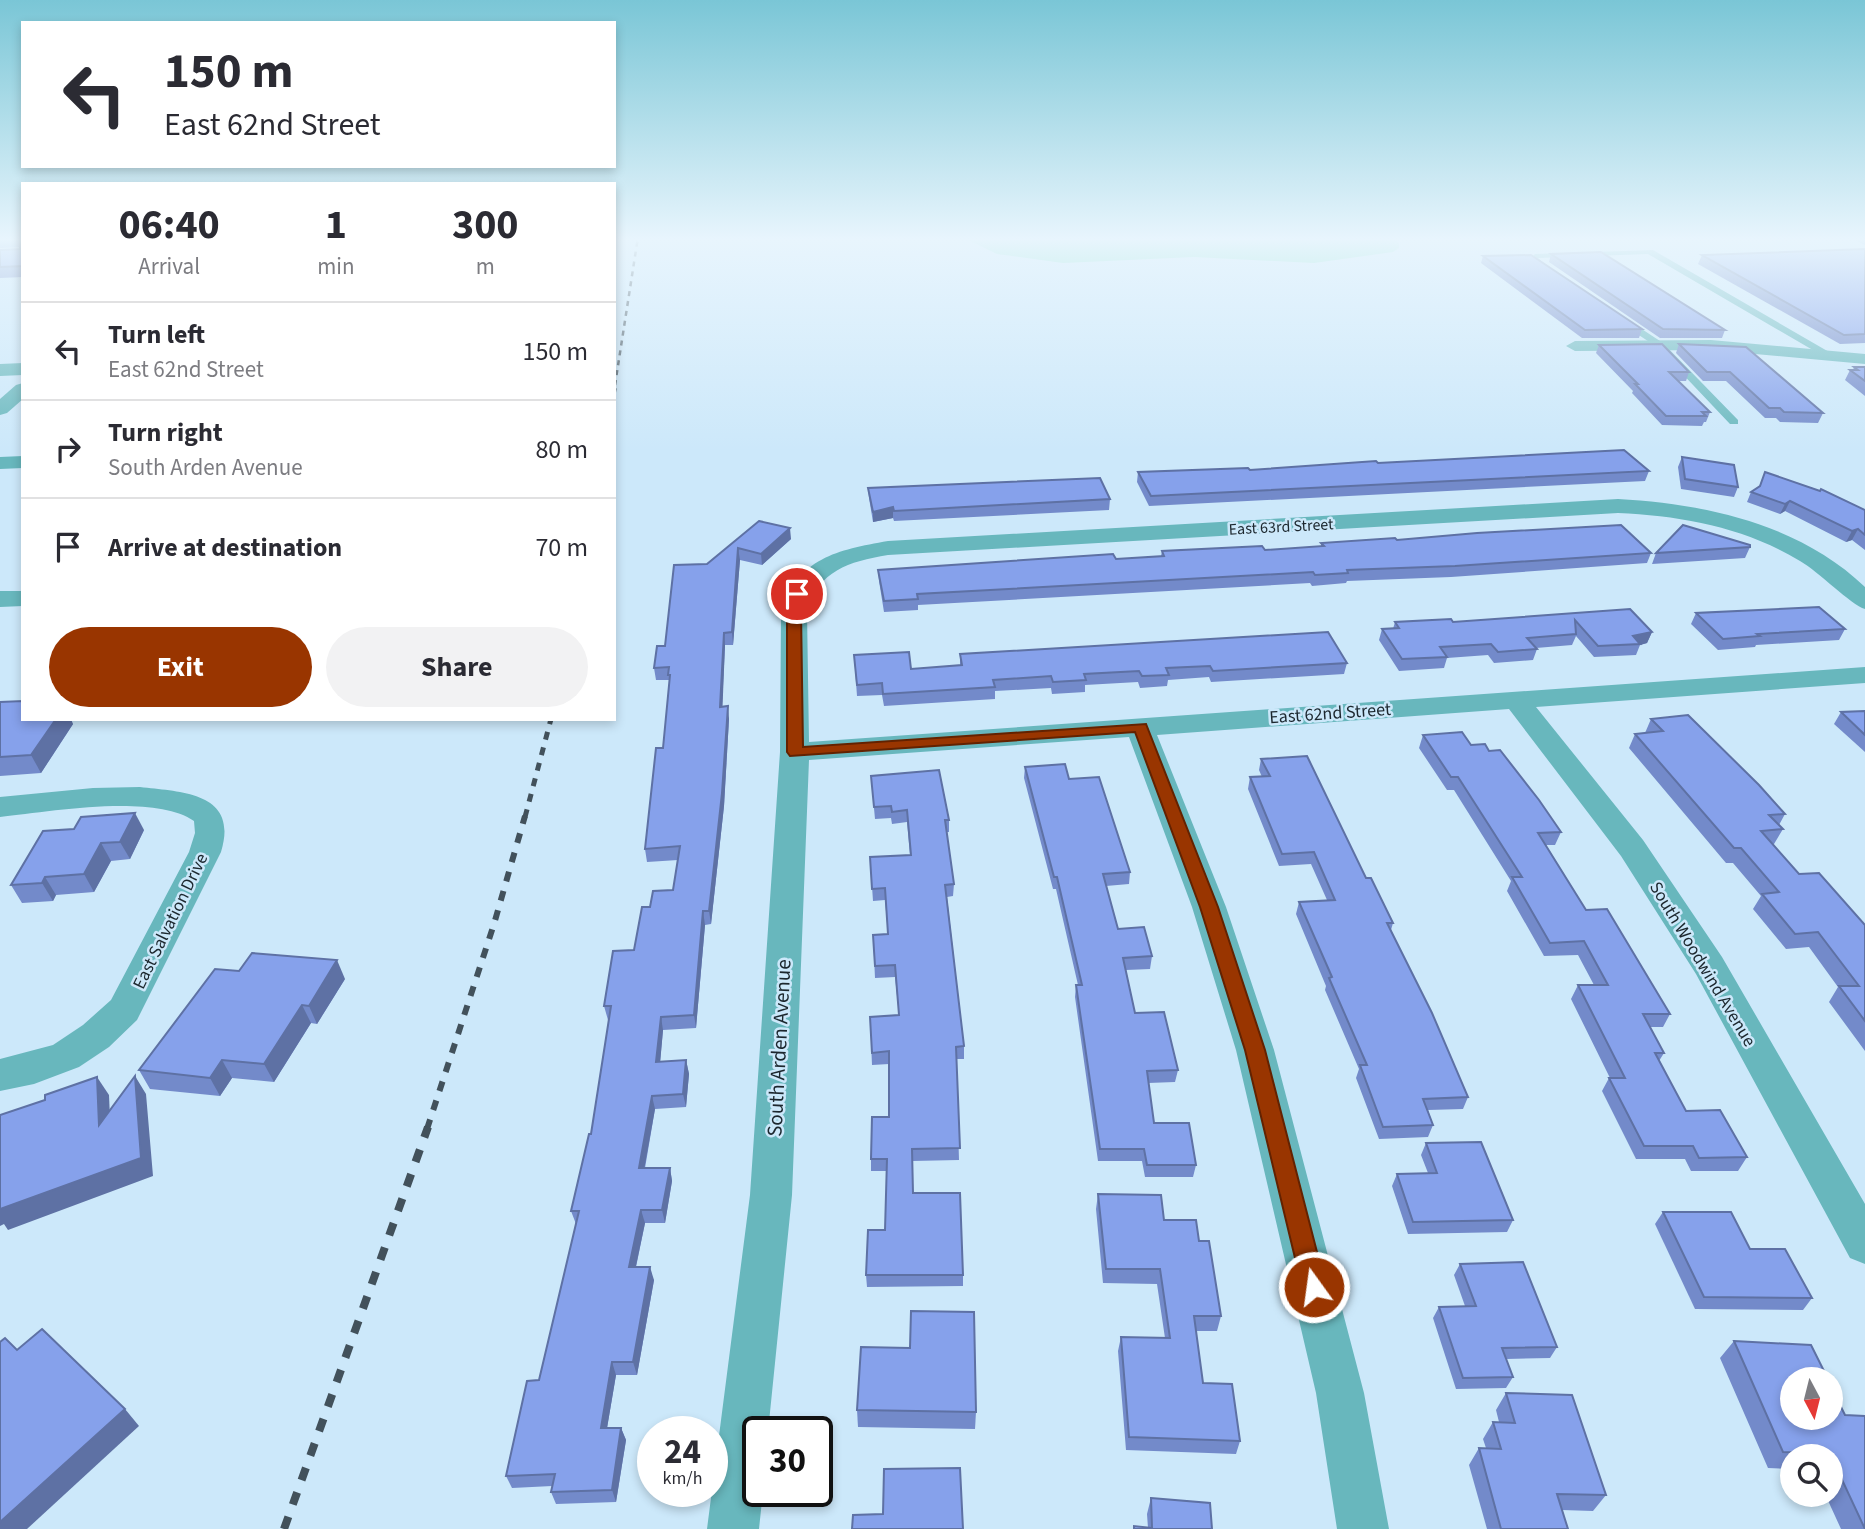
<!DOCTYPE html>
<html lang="en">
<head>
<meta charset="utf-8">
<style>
  :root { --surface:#fff; --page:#f2f2f3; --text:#2b2b33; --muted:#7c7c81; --line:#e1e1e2; --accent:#993500 }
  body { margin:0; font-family:"Source Sans 3",sans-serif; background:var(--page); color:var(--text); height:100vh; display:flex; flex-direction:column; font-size:26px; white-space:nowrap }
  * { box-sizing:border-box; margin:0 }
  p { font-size:23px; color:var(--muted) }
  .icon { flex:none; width:38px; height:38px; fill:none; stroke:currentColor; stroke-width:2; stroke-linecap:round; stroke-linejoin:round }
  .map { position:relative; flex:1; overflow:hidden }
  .panel { position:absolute; left:21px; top:182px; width:595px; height:539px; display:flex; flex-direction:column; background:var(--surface); border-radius:0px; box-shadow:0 4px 10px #0003 }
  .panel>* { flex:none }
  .hud { position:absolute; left:21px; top:21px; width:595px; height:147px; border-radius:0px; box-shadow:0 4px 10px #0003; background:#fff; color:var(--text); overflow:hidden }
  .needle { width:46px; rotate:173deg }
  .buttons { position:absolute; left:1780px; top:1367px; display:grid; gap:14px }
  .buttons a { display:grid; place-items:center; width:63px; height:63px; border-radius:50%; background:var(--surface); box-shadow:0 4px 10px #0003; font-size:35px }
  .speed { position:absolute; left:637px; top:1416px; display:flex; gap:14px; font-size:35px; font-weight:700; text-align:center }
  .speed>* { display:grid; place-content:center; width:91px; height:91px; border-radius:50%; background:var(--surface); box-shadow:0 4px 10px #0003; line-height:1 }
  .speed small { font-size:18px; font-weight:400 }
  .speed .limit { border:4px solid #111; border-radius:10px; background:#fff; color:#111 }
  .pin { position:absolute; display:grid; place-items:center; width:60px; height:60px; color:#fff; margin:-30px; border:4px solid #fff; border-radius:50%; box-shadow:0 2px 7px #0007 }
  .me { position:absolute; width:77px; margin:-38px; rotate:346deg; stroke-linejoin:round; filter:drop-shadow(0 0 5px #0008) }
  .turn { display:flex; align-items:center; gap:24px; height:147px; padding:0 28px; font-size:32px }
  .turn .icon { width:91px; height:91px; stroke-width:2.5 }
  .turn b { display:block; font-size:49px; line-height:60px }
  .eta { display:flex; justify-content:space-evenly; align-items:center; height:119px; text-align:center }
  .eta b { font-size:42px; font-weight:700; line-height:49px }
  .primary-button { display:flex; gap:14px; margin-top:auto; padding:14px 28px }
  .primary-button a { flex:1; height:80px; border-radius:42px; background:var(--accent); color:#fff; font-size:28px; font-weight:700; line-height:80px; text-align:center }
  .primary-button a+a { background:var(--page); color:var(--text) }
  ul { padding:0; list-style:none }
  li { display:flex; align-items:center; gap:21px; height:98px; padding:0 28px; border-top:2px solid var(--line) }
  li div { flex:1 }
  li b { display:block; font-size:26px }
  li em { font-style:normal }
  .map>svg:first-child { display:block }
</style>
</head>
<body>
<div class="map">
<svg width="1865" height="1529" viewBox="0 0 1865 1529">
  <rect width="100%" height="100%" fill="#cce8fa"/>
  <!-- water -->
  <path fill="#76e1bc" d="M962,237H1395L1399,244V248L1393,252L1314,263L1194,257L1063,263L997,254Z"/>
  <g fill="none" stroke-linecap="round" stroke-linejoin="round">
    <!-- service -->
    <g fill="#68b7bd" fill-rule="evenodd">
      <path d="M1653,250L1836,356L1838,358L1830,360L1648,254L1538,258L1550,269L1546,271L1529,260L1535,254Z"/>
      <path d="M1622,320H1628L1663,343L1738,420V424H1730L1657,347L1622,324Z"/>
    </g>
    <!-- minor -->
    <g fill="#68b7bd" fill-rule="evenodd">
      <path d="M1711,340L1865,354V364L1711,350L1575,351L1566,346L1575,341Z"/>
      <path d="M23,363V375L0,376V364Z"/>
      <path d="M23,383V399L7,413L0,415V399L16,385Z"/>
      <path d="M23,456V468L0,469V457Z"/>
      <path d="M1618,499C1706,504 1799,524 1865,587V609C1851,605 1818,571 1800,561C1744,527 1682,516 1618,513L888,555C848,562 819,570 807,612L809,742L1865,667V683L1536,707L1643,840L1722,957L1865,1204V1264L1850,1258L1696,974L1621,856L1509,709L1157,735L1226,907L1274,1050L1364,1393L1389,1529H1337L1316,1393L1236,1050L1192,907L1129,737L809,760L792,1195L768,1432H758V1491H763L759,1529H707L750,1195L780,752L781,612C798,558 837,550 888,541Z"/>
      <path d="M0,591H23V606L0,607Z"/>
      <path d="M140,787C184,792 239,793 221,852L137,1020L109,1047L79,1067L34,1084L0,1091V1059L53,1045L83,1025L111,1000L189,852L195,833L194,821C153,793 49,812 0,817V797L93,788Z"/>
    </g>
    <!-- rail-far4 -->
    <path stroke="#42515b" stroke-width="2.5" stroke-dasharray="5 5" stroke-linecap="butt" d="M615,385L638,237"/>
    <!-- rail-far3 -->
    <path stroke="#42515b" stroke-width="3.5" stroke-dasharray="6 6" stroke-linecap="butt" d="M614,394L616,383"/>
    <!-- rail-far2 -->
    <path stroke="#42515b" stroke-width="5" stroke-dasharray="8 8" stroke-linecap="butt" d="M525,817L551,719"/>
    <!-- rail-far1 -->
    <path stroke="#42515b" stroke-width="6" stroke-dasharray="10 10" stroke-linecap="butt" d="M427,1129L494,924L525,816"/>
    <!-- rail -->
    <path stroke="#42515b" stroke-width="8" stroke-dasharray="13 13" stroke-linecap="butt" d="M284,1529L428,1127"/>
  </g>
  <!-- wall -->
  <g fill="#738aca">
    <path d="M0,237H23V277L0,278V250L20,249V247L0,248Z"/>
    <path d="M1849,237H1865V245Z"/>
    <path d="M1865,249V343L1840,344L1698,264L1702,255Z"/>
    <path d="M1551,254L1725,330L1722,338H1660L1549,262Z"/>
    <path d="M1483,256L1642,329L1639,338H1582L1481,263Z"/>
    <path d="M1679,344L1823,413L1818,423L1780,422L1776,418H1765L1726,381H1703L1676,353Z"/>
    <path d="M1599,345L1689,372L1686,381H1678L1710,412L1706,422H1704L1702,426L1662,425L1632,393L1633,391L1596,353Z"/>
    <path d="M1854,367H1865V396L1845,380L1850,370H1853Z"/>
    <path d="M1682,457L1738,487L1734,497L1681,489L1678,467Z"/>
    <path d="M1378,463L1649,471L1645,481L1149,506L1137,482L1138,472L1250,470Z"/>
    <path d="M1765,472L1865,510V550L1852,540L1846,542L1785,511L1780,514L1747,502L1751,492L1759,487Z"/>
    <path d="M868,488L1110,499L1109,510L894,521L893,518L873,522L869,498Z"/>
    <path d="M759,521L791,539L762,565L740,560L733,645H725L722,707L729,719L724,806L711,924L705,925L696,1028L663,1030L660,1062L686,1060L689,1074L686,1107L655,1109L645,1168H670L672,1181L665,1223H645L636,1267L654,1280L637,1375H616L607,1428H621L626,1440L616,1502L556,1504L551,1492L552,1486L512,1488L506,1476L539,1380L576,1224L571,1211L591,1134L609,1019L608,1020L604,1006L634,950L650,907L673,890L678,860L647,862L645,849L663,748L669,684V680H656L654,668L707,564Z"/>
    <path d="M1397,540L1651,553L1647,563L1451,577L1347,581L1346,583L1312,586L1310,583L918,605V610L884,612L879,581L878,570L1116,559L1161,556L1162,551L1265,550L1321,546V543Z"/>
    <path d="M1750,547L1745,558L1652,564L1656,553Z"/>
    <path d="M1630,609L1652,632L1647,643L1640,645L1636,655L1594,657L1576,636L1572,645L1536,648L1537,649L1533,660L1494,663L1488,655L1447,658L1444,668L1399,671L1379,640L1382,629H1393L1395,622H1453Z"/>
    <path d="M1696,613L1845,629L1839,640L1756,645L1755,647L1718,650L1691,624Z"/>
    <path d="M960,654L1347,663L1344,674L1211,682L1209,677L1168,680L1167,686L1140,688L1138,682L1085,685V692L1052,694L1051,688L995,691V699L884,706L882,695L857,696L854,655L911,669L960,665Z"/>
    <path d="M0,702L73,724L41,773L0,776Z"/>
    <path d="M1865,711V752L1834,724L1841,712Z"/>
    <path d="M1651,719L1785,814L1779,825L1783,829L1774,844H1773L1799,874L1865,925V1051L1829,1002L1838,987L1809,947L1786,949L1753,909L1761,896L1733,863H1726L1629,748L1635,734L1645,733Z"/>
    <path d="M1423,735L1471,745L1489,751L1561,832L1555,845H1546L1586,910L1670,1014L1663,1027H1650L1664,1053L1659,1061L1686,1111L1747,1157L1738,1171H1691L1685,1159H1636L1602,1091L1609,1078H1610L1571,999L1578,985H1594L1578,955L1544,956L1507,891L1511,881L1454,790H1447L1419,748Z"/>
    <path d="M1261,759L1366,878L1393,923L1391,930L1468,1097L1463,1109L1428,1110L1433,1125L1428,1137L1379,1139L1356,1078L1359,1069L1325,990L1326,986L1296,914L1299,902L1327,900L1311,864L1279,866L1248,789L1250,777H1262L1259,770Z"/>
    <path d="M1025,767L1069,779L1130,872L1129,884L1106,886L1118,929L1152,956L1150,969L1126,970L1135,1013L1178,1070L1175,1082L1148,1083L1154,1123L1196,1165L1193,1177H1145L1142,1161H1098L1075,997L1076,985H1078L1056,889H1053L1024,778Z"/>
    <path d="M871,776L949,820V832H946L954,884L953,896L947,897L964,1046V1059H956L959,1160L912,1161L913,1193L963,1275V1286L867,1287L866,1275L885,1230L887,1171H871V1159L889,1117V1064L872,1065L870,1017L899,1015L895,977L875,978L873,935L888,934L885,900L873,901L870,857L910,855L907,822L892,824L891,818L875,819Z"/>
    <path d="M74,829L144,830L130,859L111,861L94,892L56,895L53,901L22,903L11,885Z"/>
    <path d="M345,979L317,1024L311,1023L274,1082L232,1078L220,1096L150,1089L139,1070Z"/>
    <path d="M1426,1143L1513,1220L1507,1232L1408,1234L1392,1186L1397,1174L1428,1173L1421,1155Z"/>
    <path d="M1098,1194L1164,1220L1199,1241L1221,1316L1217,1331H1196L1203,1383L1240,1441L1236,1454L1126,1450L1118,1351L1121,1337L1165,1338L1157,1284L1103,1283L1096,1209Z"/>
    <path d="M1663,1212L1812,1298L1803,1310L1695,1309L1655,1224Z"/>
    <path d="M1460,1264L1557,1347L1550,1358L1506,1359L1513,1377L1506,1388L1456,1389L1433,1318L1439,1307L1465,1306L1454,1275Z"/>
    <path d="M1734,1341L1845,1415L1865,1529H1841L1825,1494H1830V1456H1792V1469L1768,1468L1720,1358Z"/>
    <path d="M1506,1393L1606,1495L1593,1511L1562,1510L1568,1529H1487L1469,1465L1479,1448H1486L1483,1439L1493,1422H1499L1496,1410Z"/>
    <path d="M857,1410L976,1412L975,1429L858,1427Z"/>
    <path d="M1151,1498L1212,1529H1133L1134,1526L1148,1528L1147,1514Z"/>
  </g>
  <!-- shaded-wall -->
  <g fill="#5e71a4">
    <path d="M1790,501L1785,511L1780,514L1785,504Z"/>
    <path d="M893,507V518L873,522V512Z"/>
    <path d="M790,528L791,539L762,565L761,554Z"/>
    <path d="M1858,529L1852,540L1846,542L1852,531Z"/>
    <path d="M738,548L740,560L733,645L732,632Z"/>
    <path d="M1652,632L1647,643L1640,645V644L1633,636Z"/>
    <path d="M724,633L725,645L722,719L720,707Z"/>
    <path d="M728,706L729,719L724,806L711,924L709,911Z"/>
    <path d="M56,719H71L73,724L41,773L31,755Z"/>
    <path d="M135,813L144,830L130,859L120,842Z"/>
    <path d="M101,843L111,861L94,892L84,874Z"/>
    <path d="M45,877L56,895L53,901L42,883Z"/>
    <path d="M703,911L705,925L696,1028L694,1015Z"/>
    <path d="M337,960L345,979L317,1024L309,1006Z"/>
    <path d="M302,1005L311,1023L274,1082L264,1064Z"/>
    <path d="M661,1017L663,1030L659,1075L656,1062Z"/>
    <path d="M222,1060L232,1078L220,1096L210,1078Z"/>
    <path d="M686,1060L689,1074L686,1107L683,1094Z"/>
    <path d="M135,1076L146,1094L153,1176L8,1230L4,1224L0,1226V1209L141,1158Z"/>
    <path d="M97,1077L109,1095L111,1143L99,1125Z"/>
    <path d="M652,1096L655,1109L642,1181L639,1168Z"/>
    <path d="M670,1168L672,1181L665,1223L662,1210Z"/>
    <path d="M641,1210L645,1223L633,1280L629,1267Z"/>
    <path d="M650,1267L654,1280L637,1375L633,1362Z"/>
    <path d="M612,1362L616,1375L605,1440L601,1428Z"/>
    <path d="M125,1409L139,1426L27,1529H0V1522Z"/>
    <path d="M621,1428L626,1440L616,1502L612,1490Z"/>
  </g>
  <!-- building -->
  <g fill="#86a1eb" stroke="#5e71a4" stroke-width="2">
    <path d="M20,237H23V266L0,267V250L20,249Z"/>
    <path d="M1865,249V334L1844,335L1702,255Z"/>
    <path d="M1601,252L1725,330L1663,329L1551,254Z"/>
    <path d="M1531,255L1642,329L1585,330L1483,256Z"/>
    <path d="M1662,344L1689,372H1669L1710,412H1702L1706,416H1666L1635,384H1638L1599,345Z"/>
    <path d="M1679,344L1746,347L1823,413L1784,412L1780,408H1769L1730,372H1707Z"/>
    <path d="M1854,367H1865V381L1850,370H1858Z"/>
    <path d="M1624,450L1649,471L1151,496L1138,472L1248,468L1250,470L1376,461L1378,463Z"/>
    <path d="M1682,457L1734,465L1738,487L1685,479Z"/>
    <path d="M1765,472L1820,491L1821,489L1865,510V535L1858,529L1852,531L1790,501L1785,504L1751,492L1760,486Z"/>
    <path d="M1100,478L1110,499L894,511L893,507L873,512L868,488Z"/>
    <path d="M759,521L790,528L761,554L738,548L732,632L724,633L720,707L728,706L722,793L709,911H703L694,1015L661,1017L656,1062L686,1060L683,1094L652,1096L639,1168H670L662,1210H641L629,1267H650L633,1362H612L601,1428H621L612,1490L551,1492L555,1474L506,1476L527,1381L539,1380L579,1211H571L589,1134H591L611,1006H604L613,951L634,950L642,907H650L653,891L673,890L680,846L645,849L656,748H663L670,675H668L669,667L654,668L657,646H665L674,565L707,564Z"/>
    <path d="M1621,525L1651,553L1455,566L1347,570L1348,573L1315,575L1313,572L917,594L918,599L884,601L878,570L1113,554L1116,559L1164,556L1162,551L1262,546L1265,550L1324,546L1321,543L1395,538L1397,540L1477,533Z"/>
    <path d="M1683,525L1750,545V547L1656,553Z"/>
    <path d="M1819,607L1845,629L1757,634L1760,636L1723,639L1696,613Z"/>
    <path d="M1630,609L1652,632L1633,636L1640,644L1598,646L1575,620L1576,634L1527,638L1537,649L1498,652L1491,644L1440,647L1447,657L1402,659L1382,629L1399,628L1395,622L1451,619L1453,622Z"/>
    <path d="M1328,632L1347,663L1213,671L1210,666L1166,668L1169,675L1142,676L1139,671L1084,674L1086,680L1053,682L1051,676L993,680L995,687L883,694L882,683L857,685L854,655L909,652L911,669L962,665L960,654Z"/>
    <path d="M23,701V719H56L31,755L0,757V702Z"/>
    <path d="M1865,711V735L1841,712Z"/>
    <path d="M1688,715L1759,785L1785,814L1769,815L1783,829L1761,831L1799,874L1819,873L1865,925V1021L1839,986H1859L1818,932L1795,934L1762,894L1779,892L1741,848H1734L1635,734L1663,731L1651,719Z"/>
    <path d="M1462,732L1471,745L1485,744L1489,751L1500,750L1539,800L1561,832L1538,833L1586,910L1607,909L1670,1014H1643L1664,1053H1655L1686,1111L1720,1110L1747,1157L1699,1158L1693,1146H1644L1609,1078H1625L1578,985H1608L1584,941L1550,943L1512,877H1522L1458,777H1451L1423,735Z"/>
    <path d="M1307,756L1366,878H1371L1393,923H1387L1432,1013L1468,1097L1423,1099L1433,1125L1383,1127L1360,1065H1367L1329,978L1332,977L1299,902L1335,900L1314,852L1282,854L1250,777L1270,776L1261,759Z"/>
    <path d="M1065,764L1069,779L1099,777L1130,872L1103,874L1118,929L1144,927L1152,956L1123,958L1135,1013L1164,1012L1178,1070L1147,1071L1154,1123H1189L1196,1165H1147L1144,1149H1100L1076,985H1082L1057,877H1054L1025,767Z"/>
    <path d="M939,770L949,820H945L954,884L945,885L964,1046L956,1047L960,1148L912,1149L913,1193H960L963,1275H866L868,1230H885L887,1159H871L872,1117H889V1051L872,1053L870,1017L899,1015L895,965L875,966L873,935L888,934L885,888L872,889L870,857L911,855L907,810L892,812L891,806L874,807L871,776Z"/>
    <path d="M135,813L120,842L101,843L84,874L45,877L42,883L11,885L43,831L74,829L81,817Z"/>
    <path d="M252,953L337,960L309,1006L302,1005L264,1064L222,1060L210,1078L139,1070L215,969L239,971Z"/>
    <path d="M135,1076L141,1158L0,1209V1115L45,1100V1095L97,1077L99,1125Z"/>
    <path d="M1481,1142L1513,1220L1413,1222L1397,1174L1437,1173L1426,1143Z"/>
    <path d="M1098,1194L1161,1195L1164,1220H1196L1199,1241H1209L1221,1316H1194L1203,1383L1232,1384L1240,1441L1129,1437L1121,1337L1170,1338L1160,1269H1106Z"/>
    <path d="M1663,1212H1731L1750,1249H1785L1812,1298L1704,1297Z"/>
    <path d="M1523,1262L1557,1347L1502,1348L1513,1377L1463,1378L1439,1307L1476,1306L1460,1264Z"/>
    <path d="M911,1311L974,1312L976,1412L857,1410L861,1347L910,1348Z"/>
    <path d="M42,1329L125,1409L0,1522V1342L5,1338L17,1350Z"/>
    <path d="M1734,1341L1811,1345L1828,1379H1792V1418H1830V1385L1845,1415L1865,1416V1529L1830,1454L1783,1452Z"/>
    <path d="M1506,1393L1572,1395L1606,1495L1557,1494L1568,1529H1501L1479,1448L1501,1449L1493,1422L1515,1423Z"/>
    <path d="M960,1468L963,1529H852L853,1515L883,1514L884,1469Z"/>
    <path d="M1151,1498L1210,1503L1212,1529H1134V1526L1152,1528Z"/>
  </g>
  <!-- sky -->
  <linearGradient id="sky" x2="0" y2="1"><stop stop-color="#7ac6d6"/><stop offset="0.53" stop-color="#e8f5fd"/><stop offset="1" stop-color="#e8f5fd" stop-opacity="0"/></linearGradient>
  <rect width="1865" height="451" fill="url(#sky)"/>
  <!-- route -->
  <path fill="#993500" stroke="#632200" stroke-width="2" d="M797,590L804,594L801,611L803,747L1146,724L1218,907L1265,1050L1326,1287L1322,1295L1314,1299L1305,1295L1302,1287L1245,1050L1200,907L1135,732L790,756L787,752V611L790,594Z"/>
  <g text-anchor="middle" stroke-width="5" stroke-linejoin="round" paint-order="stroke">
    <!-- far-street labels -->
    <g font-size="16" fill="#1c272e" stroke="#cce8fa">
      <text transform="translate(1281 526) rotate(-3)" y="6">East 63rd Street</text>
    </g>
    <!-- street labels -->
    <g font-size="18" fill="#1c272e" stroke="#cce8fa">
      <text transform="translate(1330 713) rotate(-4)" y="6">East 62nd Street</text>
      <text transform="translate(170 921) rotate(-64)" y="6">East Salvation Drive</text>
      <text transform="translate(1703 964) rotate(59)" y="6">South Woodwind Avenue</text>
    </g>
    <!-- near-street labels -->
    <g font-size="21" fill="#1c272e" stroke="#cce8fa">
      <text transform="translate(779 1048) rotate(-87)" y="7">South Arden Avenue</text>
    </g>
  </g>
</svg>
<div class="buttons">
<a><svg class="needle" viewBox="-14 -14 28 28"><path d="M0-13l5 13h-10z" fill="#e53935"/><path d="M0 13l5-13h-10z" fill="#7c7c81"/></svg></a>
<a><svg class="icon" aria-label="search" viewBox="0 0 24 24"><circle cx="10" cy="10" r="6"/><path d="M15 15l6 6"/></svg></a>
</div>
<div class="speed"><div>24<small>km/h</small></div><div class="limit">30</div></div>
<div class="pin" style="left:797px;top:594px;background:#d93025"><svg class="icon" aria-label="arrive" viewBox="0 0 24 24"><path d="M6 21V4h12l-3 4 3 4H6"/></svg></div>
<svg class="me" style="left:1314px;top:1287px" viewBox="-20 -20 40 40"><circle r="17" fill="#993500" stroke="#fff" stroke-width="3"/><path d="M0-11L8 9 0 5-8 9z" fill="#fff"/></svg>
<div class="hud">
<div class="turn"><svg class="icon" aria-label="left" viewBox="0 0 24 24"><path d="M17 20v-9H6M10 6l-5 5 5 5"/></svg><div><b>150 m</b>East 62nd Street</div></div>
</div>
<section class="panel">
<div class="eta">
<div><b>06:40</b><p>Arrival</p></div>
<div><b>1</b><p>min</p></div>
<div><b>300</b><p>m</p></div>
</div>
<ul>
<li><svg class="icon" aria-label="left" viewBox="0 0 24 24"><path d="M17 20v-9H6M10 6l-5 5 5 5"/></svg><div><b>Turn left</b><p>East 62nd Street</p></div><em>150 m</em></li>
<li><svg class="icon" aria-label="right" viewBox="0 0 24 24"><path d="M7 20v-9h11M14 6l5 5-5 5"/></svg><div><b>Turn right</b><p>South Arden Avenue</p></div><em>80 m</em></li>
<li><svg class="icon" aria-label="arrive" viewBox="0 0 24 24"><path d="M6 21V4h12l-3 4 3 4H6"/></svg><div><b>Arrive at destination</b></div><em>70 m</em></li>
</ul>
<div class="primary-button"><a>Exit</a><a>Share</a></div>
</section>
</div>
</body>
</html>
